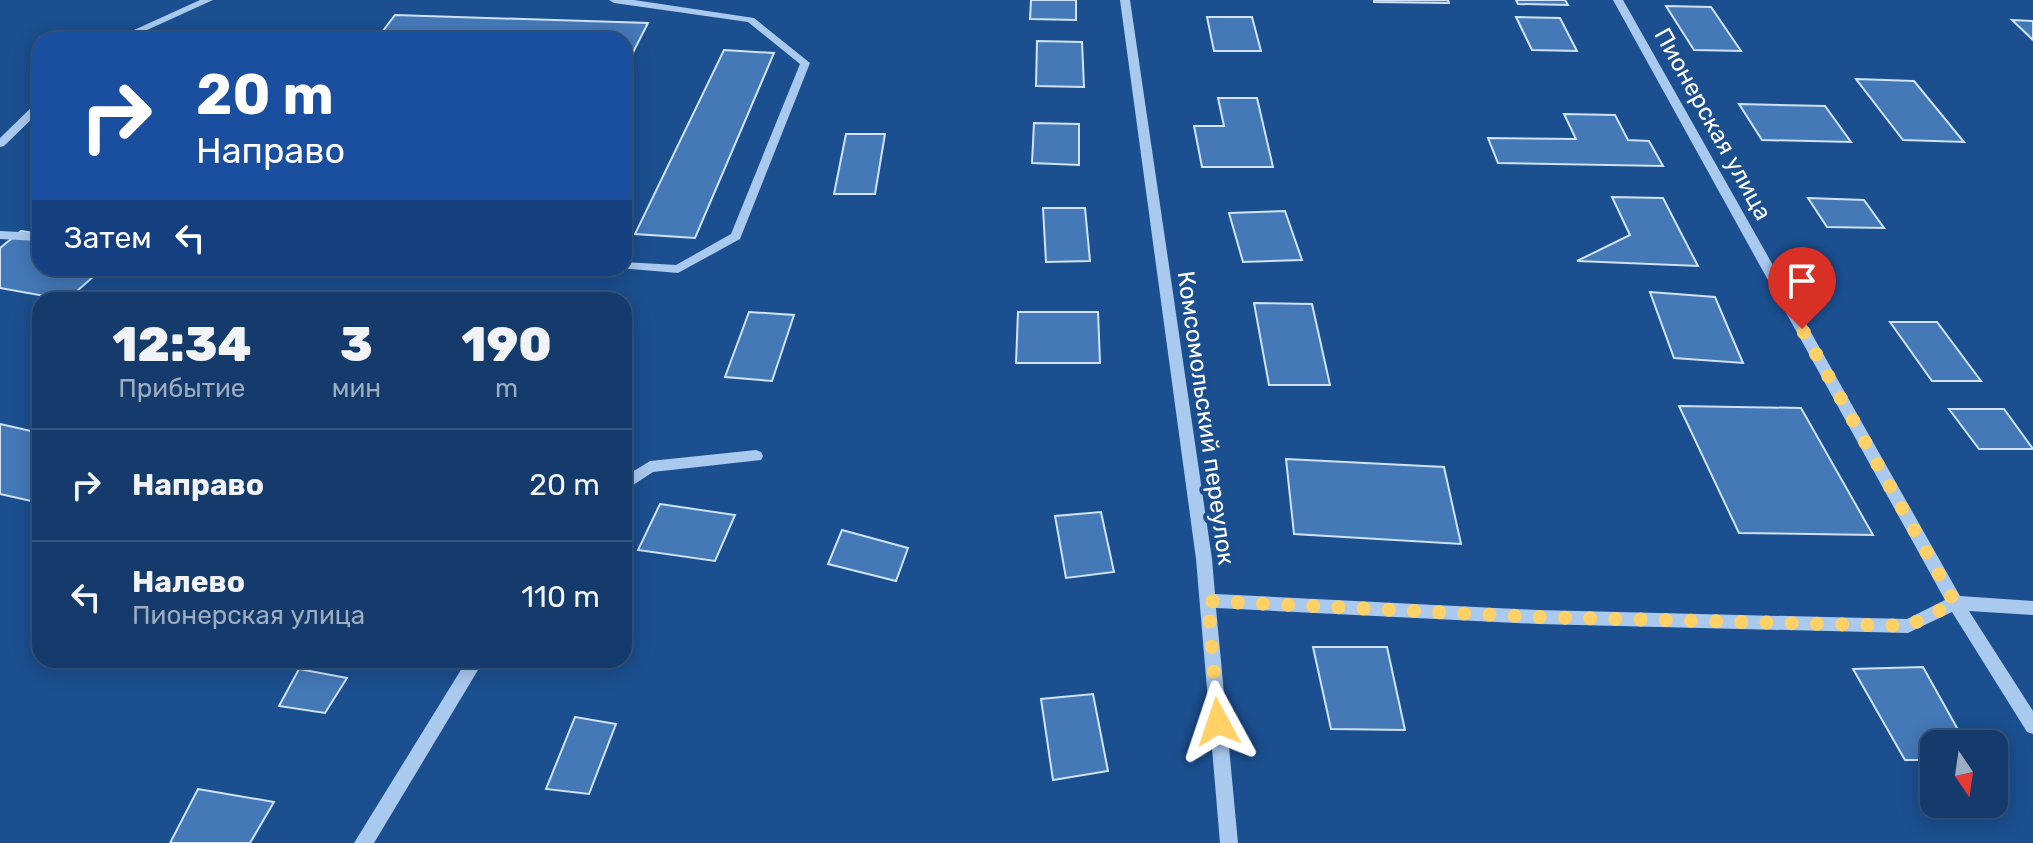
<!DOCTYPE html>
<html lang="ru">
<head>
<meta charset="utf-8">
<style>
  :root { --surface:#143b6b; --page:#1d4271; --text:#f1f3f6; --muted:#9dadc1; --line:#33557e }
  body { margin:0; font-family:Rubik,sans-serif; background:var(--page); color:var(--text); height:100vh; display:flex; flex-direction:column; font-size:30px; white-space:nowrap }
  * { box-sizing:border-box; margin:0 }
  p { font-size:26px; color:var(--muted) }
  .icon { flex:none; width:44px; height:44px; fill:none; stroke:currentColor; stroke-width:2; stroke-linecap:round; stroke-linejoin:round }
  .map { position:relative; flex:1; overflow:hidden }
  .side { position:absolute; left:32px; top:292px; width:600px; height:376px; display:flex; flex-direction:column; background:var(--surface); border-radius:24px; box-shadow:0 4px 20px #0003,0 0 0 2px var(--line) }
  .side>* { flex:none }
  .guide { position:absolute; left:32px; top:32px; width:600px; height:244px; border-radius:24px; box-shadow:0 4px 20px #0003,0 0 0 2px var(--line); background:#1a4fa0; color:#fff; overflow:hidden }
  .needle { width:52px; rotate:167deg }
  .tools { position:absolute; left:1920px; top:730px; display:grid; gap:16px }
  .tools a { display:grid; place-items:center; width:88px; height:88px; border-radius:16px; background:var(--surface); box-shadow:0 4px 20px #0003,0 0 0 2px var(--line); font-size:40px }
  .pin { position:absolute; display:grid; place-items:center; width:68px; height:68px; color:#fff; margin:-82px -34px; border-radius:50% 50% 50% 0; rotate:-45deg; box-shadow:0 0 8px #0007 }
  .pin .icon { rotate:45deg }
  .me { position:absolute; width:88px; margin:-44px; rotate:355deg; stroke-linejoin:round; filter:drop-shadow(0 0 6px #0008) }
  .turn { display:flex; align-items:center; gap:28px; height:168px; padding:0 32px; font-size:36px }
  .turn .icon { width:104px; height:104px; stroke-width:2.5 }
  .turn b { display:block; font-size:56px; line-height:68px }
  .then { display:flex; align-items:center; height:76px; padding:0 32px; background:#0003; gap:16px; font-size:30px }
  .eta { display:flex; justify-content:space-evenly; align-items:center; height:136px; text-align:center }
  .eta b { font-size:48px; font-weight:800; line-height:56px }
  ul { padding:0; list-style:none }
  li { display:flex; align-items:center; gap:24px; height:112px; padding:0 32px; border-top:2px solid var(--line) }
  li div { flex:1 }
  li b { display:block; font-size:30px }
  li em { font-style:normal }
  .map>svg:first-child { display:block }
</style>
</head>
<body>
<div class="map">
<svg width="2033" height="843" viewBox="0 0 2033 843">
  <rect width="100%" height="100%" fill="#1b4f8f"/>
  <!-- building -->
  <g fill="#4478b7" stroke="#cfe3fa" stroke-width="2">
    <path d="M1031,0H1076V20L1030,19Z"/>
    <path d="M1374,0H1448L1449,3L1374,2Z"/>
    <path d="M1516,0H1565L1568,5L1518,4Z"/>
    <path d="M1666,6L1711,7L1741,51L1694,50Z"/>
    <path d="M395,15L648,23L624,70V40H376Z"/>
    <path d="M1207,17H1252L1261,51H1214Z"/>
    <path d="M1516,17L1560,18L1577,51L1532,50Z"/>
    <path d="M2012,20L2033,21V40Z"/>
    <path d="M1037,41L1082,42L1084,87L1036,86Z"/>
    <path d="M724,50L774,53L695,238L635,234Z"/>
    <path d="M1856,79L1914,81L1964,142L1903,140Z"/>
    <path d="M1218,98H1257L1273,167H1202L1194,126H1224Z"/>
    <path d="M1739,104L1825,106L1851,142L1762,140Z"/>
    <path d="M1564,114L1615,115L1628,140L1649,141L1663,166L1498,163L1488,138L1576,139Z"/>
    <path d="M1034,123L1079,124V165L1032,163Z"/>
    <path d="M846,134H885L875,194H834Z"/>
    <path d="M1612,197L1663,198L1698,266L1577,261L1630,235Z"/>
    <path d="M1808,198L1864,200L1884,228L1827,227Z"/>
    <path d="M1043,208H1085L1090,261L1046,262Z"/>
    <path d="M1285,211L1302,260L1243,262L1229,213Z"/>
    <path d="M21,231L40,234V268H103L67,300L0,288V248Z"/>
    <path d="M1650,292L1715,297L1743,363L1674,358Z"/>
    <path d="M1254,303L1312,304L1330,385H1269Z"/>
    <path d="M749,312L794,315L772,381L725,377Z"/>
    <path d="M1018,312H1098L1100,363H1016Z"/>
    <path d="M1890,322H1937L1981,381H1932Z"/>
    <path d="M1679,406L1801,408L1873,535L1739,533Z"/>
    <path d="M1949,409H2004L2033,449H1979Z"/>
    <path d="M0,424L40,433V503L0,494Z"/>
    <path d="M1286,459L1444,467L1461,544L1294,534Z"/>
    <path d="M660,504L735,515L715,561L638,550Z"/>
    <path d="M1101,512L1114,572L1066,578L1055,516Z"/>
    <path d="M842,530L908,548L896,581L828,564Z"/>
    <path d="M1313,647H1387L1405,730L1331,729Z"/>
    <path d="M1923,667L1966,744H1934V760H1905L1853,669Z"/>
    <path d="M299,669L347,678L325,713L279,706Z"/>
    <path d="M1093,694L1108,771L1053,780L1041,699Z"/>
    <path d="M575,717L616,724L589,794L546,789Z"/>
    <path d="M198,789L274,802L250,843H170Z"/>
  </g>
  <g fill="none" stroke-linecap="round" stroke-linejoin="round">
    <!-- minor -->
    <g fill="#a9c9ee" fill-rule="evenodd">
      <path d="M200,0H213L125,40H112Z"/>
      <path d="M609,0H634L754,18L810,63L740,239L678,273L619,268H624V262L676,265L731,234L800,64L748,22L614,3Z"/>
      <path d="M1120,0H1130L1212,559L1215,594L1538,610L1907,619L1945,600L1613,0H1623L1960,596L2033,601V615L1969,611L2033,711V734L2027,732L1952,612L1908,633L1538,624L1216,608L1238,843H1220L1196,559Z"/>
      <path d="M40,102V111L4,146L0,147V138L36,103Z"/>
      <path d="M0,231L40,233V241L0,239Z"/>
      <path d="M756,450L761,452L763,456L761,460L653,472L624,491V477L650,461Z"/>
      <path d="M467,660H484L374,843H354Z"/>
    </g>
  </g>
  <g fill="none" stroke-linecap="round" stroke-linejoin="round">
    <!-- route -->
    <path stroke="#ffd166" stroke-width="14" stroke-dasharray="0 25.2" d="M1218,722L1208,601L1538,617L1908,626L1955,603L1802,329"/>
  </g>
  <g text-anchor="middle" stroke-width="8" stroke-linejoin="round" paint-order="stroke">
    <!-- street labels -->
    <g font-size="24" fill="#fff" stroke="#1b4f8f">
      <text transform="translate(1713 124) rotate(61)" y="8">Пионерская улица</text>
      <text transform="translate(1206 418) rotate(82)" y="8">Комсомольский переулок</text>
    </g>
  </g>
</svg>
<div class="tools">
<a><svg class="needle" viewBox="-14 -14 28 28"><path d="M0-13l5 13h-10z" fill="#e53935"/><path d="M0 13l5-13h-10z" fill="#9dadc1"/></svg></a>
</div>
<div class="pin" style="left:1802px;top:329px;background:#d93025"><svg class="icon" aria-label="arrive" viewBox="0 0 24 24"><path d="M6 21V4h12l-3 4 3 4H6"/></svg></div>
<svg class="me" style="left:1218px;top:722px" viewBox="-20 -20 40 40"><path d="M0-17L14 15 0 8-14 15z" fill="#ffd166" stroke="#fff" stroke-width="4"/></svg>
<div class="guide">
<div class="turn"><svg class="icon" aria-label="right" viewBox="0 0 24 24"><path d="M7 20v-9h11M14 6l5 5-5 5"/></svg><div><b>20 m</b>Направо</div></div>
<div class="then">Затем<svg class="icon" aria-label="left" viewBox="0 0 24 24"><path d="M17 20v-9H6M10 6l-5 5 5 5"/></svg></div>
</div>
<section class="side">
<div class="eta">
<div><b>12:34</b><p>Прибытие</p></div>
<div><b>3</b><p>мин</p></div>
<div><b>190</b><p>m</p></div>
</div>
<ul>
<li><svg class="icon" aria-label="right" viewBox="0 0 24 24"><path d="M7 20v-9h11M14 6l5 5-5 5"/></svg><div><b>Направо</b></div><em>20 m</em></li>
<li><svg class="icon" aria-label="left" viewBox="0 0 24 24"><path d="M17 20v-9H6M10 6l-5 5 5 5"/></svg><div><b>Налево</b><p>Пионерская улица</p></div><em>110 m</em></li>
</ul>
</section>
</div>
</body>
</html>
